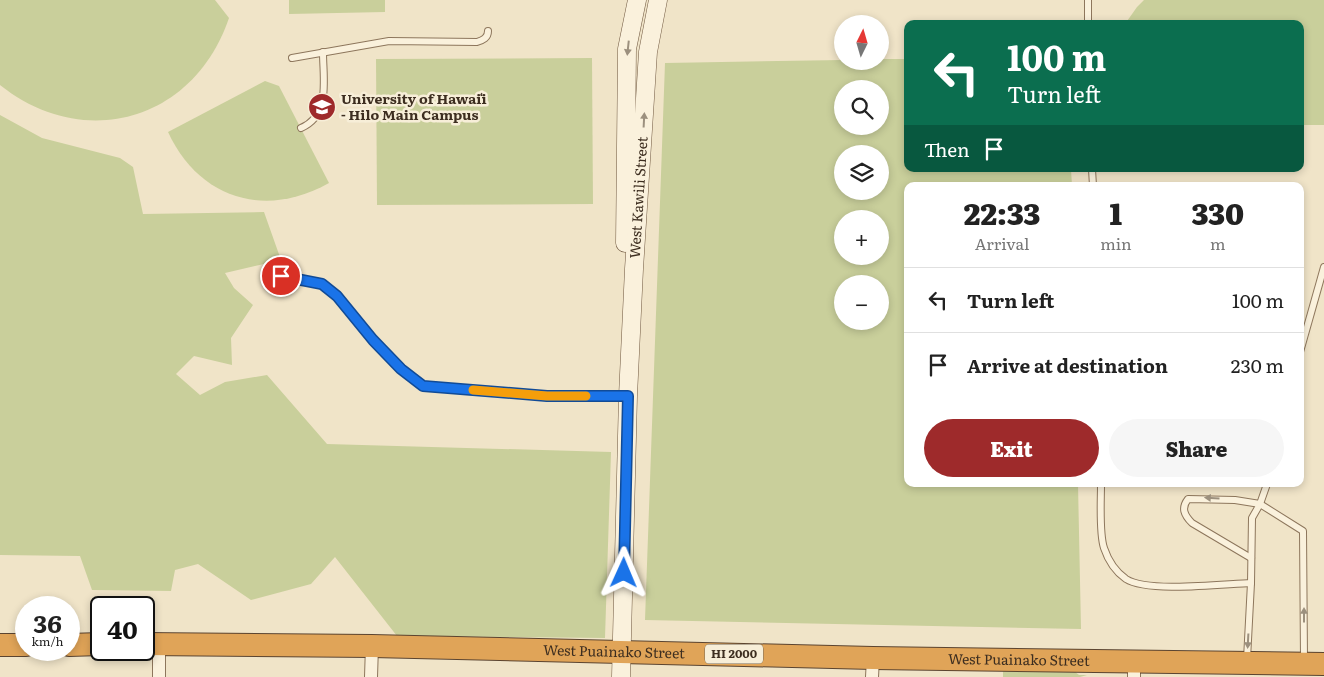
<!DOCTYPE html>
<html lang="en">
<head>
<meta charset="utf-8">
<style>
  :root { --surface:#fff; --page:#f6f6f6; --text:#222; --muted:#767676; --line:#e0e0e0; --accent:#9e2a2b }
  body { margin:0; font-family:Literata,serif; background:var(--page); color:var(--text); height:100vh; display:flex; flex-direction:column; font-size:19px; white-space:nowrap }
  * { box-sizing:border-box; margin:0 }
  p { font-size:16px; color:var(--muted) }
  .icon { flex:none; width:28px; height:28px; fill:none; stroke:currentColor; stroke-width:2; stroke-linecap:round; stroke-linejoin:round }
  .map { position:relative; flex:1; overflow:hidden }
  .side { position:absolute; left:904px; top:182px; width:400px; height:305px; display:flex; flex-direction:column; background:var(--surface); border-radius:10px; box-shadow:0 2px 8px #0003 }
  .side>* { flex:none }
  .top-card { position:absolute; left:904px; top:20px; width:400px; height:152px; border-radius:10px; box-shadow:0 2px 8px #0003; background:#0b6e4f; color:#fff; overflow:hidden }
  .needle { width:32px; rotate:5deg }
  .fabs { position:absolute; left:834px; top:15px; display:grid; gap:10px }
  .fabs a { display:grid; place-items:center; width:55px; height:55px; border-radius:50%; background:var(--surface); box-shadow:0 2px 8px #0003; font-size:25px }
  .speed { position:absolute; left:15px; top:596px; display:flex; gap:10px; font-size:25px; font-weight:700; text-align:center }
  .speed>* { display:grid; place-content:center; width:65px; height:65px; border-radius:50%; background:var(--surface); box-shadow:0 2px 8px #0003; line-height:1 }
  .speed small { font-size:12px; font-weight:400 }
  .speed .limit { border:2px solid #111; border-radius:8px; background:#fff; color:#111 }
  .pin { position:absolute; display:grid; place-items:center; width:42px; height:42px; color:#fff; margin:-21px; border:2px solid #fff; border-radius:50%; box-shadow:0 1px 5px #0007 }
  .me { position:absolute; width:55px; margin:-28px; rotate:1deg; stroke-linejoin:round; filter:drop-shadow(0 0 4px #0008) }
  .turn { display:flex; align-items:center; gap:18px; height:105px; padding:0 20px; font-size:22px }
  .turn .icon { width:65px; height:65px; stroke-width:2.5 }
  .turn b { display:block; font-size:35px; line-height:42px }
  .then { display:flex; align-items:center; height:48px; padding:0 20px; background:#0003; gap:10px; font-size:19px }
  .eta { display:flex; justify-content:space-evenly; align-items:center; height:85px; text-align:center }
  .eta b { font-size:30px; font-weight:800; line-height:35px }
  .action { display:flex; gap:10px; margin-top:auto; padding:10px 20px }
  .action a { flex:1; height:58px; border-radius:30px; background:var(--accent); color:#fff; font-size:20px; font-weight:800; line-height:58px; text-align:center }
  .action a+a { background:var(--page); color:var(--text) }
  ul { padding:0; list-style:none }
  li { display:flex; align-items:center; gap:15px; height:65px; padding:0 20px; border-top:1px solid var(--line) }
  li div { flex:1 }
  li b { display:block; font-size:19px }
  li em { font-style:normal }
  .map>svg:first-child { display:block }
</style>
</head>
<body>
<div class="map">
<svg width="1324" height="677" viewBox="0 0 1324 677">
  <rect width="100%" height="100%" fill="#f0e4c8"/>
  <!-- green -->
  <g fill="#c9cf9b" fill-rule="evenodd">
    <path d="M0,0H215L229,18C194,121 84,152 0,85Z"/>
    <path d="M289,0H385V12L289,14Z"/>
    <path d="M1144,0H1324V125H1300V24H1125L1137,7Z"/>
    <path d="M592,58L593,204L377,205L376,59Z"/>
    <path d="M880,59H907L908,169H1071L1072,186H908V484H1078L1081,629L645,620L665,63L842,60V61H880ZM842,89H880V126H842ZM842,154H880V191H842ZM842,219H880V256H842ZM842,284H880V321H842Z"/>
    <path d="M265,81L279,86L329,183C265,219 199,199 168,132Z"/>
    <path d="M0,115L42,138L120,158L133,167L143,214L264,212L281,260L225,273L234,288L253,305L231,338L232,365L194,356L176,374L200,395L225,382L267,375L327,444L611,452L605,638L397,636L335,557L311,584L251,600L198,564L175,570L171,591L92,590L80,556L0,555Z"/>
    <path d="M1003,670L1074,671L1079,675H1087L1080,677H1003Z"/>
  </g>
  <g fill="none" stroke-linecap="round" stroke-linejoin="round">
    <!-- lane casing -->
    <g stroke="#8d765c" stroke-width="8">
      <g id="lane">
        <path d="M1088,0V24"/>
        <path d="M292,58L389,41L477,42C483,40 488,38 488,31"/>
        <path d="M301,128C331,115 323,80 323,52"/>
        <path d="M1092,169L1093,186"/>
        <path d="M281,276L322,284L337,296L373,340L401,369L423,386L547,396H626"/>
        <path d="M1300,352L1324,267"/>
        <path d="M1101,484C1101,501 1099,533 1104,548C1108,560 1116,572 1126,579C1148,593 1223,584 1251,583"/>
        <path d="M1251,558L1192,523C1184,515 1181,508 1188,499L1235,500L1260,504L1303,531L1304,660"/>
        <path d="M1247,659L1251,583L1252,518L1260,504L1267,484"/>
      </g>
    </g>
    <!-- street casing -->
    <g stroke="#8d765c" stroke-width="14">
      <g id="street">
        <path d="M159,644V677"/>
        <path d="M371,677L372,646"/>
        <path d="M872,677L873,658"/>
        <path d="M1134,677V662"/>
      </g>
    </g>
    <!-- secondary casing -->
    <g stroke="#6f573f" stroke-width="19">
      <g id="secondary">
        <path d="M625,243L627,49L637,0"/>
        <path id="s1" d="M621,677L628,396L634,269L648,52L658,0"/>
      </g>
    </g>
    <!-- highway casing -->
    <g stroke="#5b4430" stroke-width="24">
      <g id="highway">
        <path id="s2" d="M144,644L372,646L873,658L1324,664"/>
        <path d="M0,645H26"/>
        <path d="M69,645L101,644"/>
      </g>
    </g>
    <!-- lane -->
    <use href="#lane" stroke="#faf1dc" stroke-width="6"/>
    <!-- street -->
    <use href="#street" stroke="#faf1dc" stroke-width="12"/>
    <!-- secondary -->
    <use href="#secondary" stroke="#faf1dc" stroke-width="18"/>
    <!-- highway -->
    <use href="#highway" stroke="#e0a458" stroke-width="22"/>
  </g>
  <!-- one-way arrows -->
  <defs><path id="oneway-solid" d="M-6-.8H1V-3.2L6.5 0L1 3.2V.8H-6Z" transform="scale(1.25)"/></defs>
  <g fill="#9c907e">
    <use href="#oneway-solid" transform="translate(628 48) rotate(96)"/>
    <use href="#oneway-solid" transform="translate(644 120) rotate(-87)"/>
    <use href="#oneway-solid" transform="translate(1212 498) rotate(-177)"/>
    <use href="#oneway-solid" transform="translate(1304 615) rotate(-90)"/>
    <use href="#oneway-solid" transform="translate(1248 641) rotate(93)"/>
  </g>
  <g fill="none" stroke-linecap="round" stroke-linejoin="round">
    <!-- route casing -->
    <g stroke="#114b97" stroke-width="12">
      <path id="route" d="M281,276L322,284L337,296L373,340L401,369L423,386L547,396H628L624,573"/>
    </g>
    <!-- route -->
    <use href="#route" stroke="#1a73e8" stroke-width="9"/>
    <!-- slow -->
    <path stroke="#f59e0b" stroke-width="9" d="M473,390L547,396H586"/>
  </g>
  <!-- icons -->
  <defs>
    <g id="university-disc" transform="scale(1.4375)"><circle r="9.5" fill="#9e2a2b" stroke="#f7eed8"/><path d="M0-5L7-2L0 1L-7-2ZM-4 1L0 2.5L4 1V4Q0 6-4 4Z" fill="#fff"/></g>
  </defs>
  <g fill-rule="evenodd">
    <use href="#university-disc" x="322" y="107"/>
  </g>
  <g text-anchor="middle" stroke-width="5" stroke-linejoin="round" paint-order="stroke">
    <!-- shield labels -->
    <rect fill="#f7eed8" stroke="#756857" stroke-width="1" x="705" y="644.5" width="58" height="19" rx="4"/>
    <g font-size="12" font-weight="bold" fill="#3d2e20">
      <text x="734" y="658">HI 2000</text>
    </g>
    <!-- poi labels -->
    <g font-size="14" font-weight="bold" fill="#3d2e20" stroke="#f7eed8" text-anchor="start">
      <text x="341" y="104">University of Hawaiʻi<tspan x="341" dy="16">- Hilo Main Campus</tspan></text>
    </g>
    <!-- street labels -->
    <g font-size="14" fill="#3d2e20" stroke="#f7eed8">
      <text dy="5" stroke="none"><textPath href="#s1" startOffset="480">West Kawili Street</textPath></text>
      <text dy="5" stroke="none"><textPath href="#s2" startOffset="470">West Puainako Street</textPath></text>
      <text dy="5" stroke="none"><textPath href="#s2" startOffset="875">West Puainako Street</textPath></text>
    </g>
  </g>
</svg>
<div class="fabs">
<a><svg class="needle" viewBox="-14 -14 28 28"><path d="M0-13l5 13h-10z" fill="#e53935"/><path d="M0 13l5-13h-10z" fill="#767676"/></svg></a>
<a><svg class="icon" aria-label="search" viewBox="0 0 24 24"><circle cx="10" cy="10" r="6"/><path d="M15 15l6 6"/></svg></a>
<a><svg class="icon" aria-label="layers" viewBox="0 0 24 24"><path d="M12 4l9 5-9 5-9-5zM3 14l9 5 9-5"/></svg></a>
<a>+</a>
<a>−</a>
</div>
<div class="speed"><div>36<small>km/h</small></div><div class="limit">40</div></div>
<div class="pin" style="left:281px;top:276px;background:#d93025"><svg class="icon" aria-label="arrive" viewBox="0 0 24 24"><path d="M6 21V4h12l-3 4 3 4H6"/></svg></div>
<svg class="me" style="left:624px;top:573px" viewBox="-20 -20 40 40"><path d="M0-17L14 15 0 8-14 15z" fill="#1a73e8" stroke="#fff" stroke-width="4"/></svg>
<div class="top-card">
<div class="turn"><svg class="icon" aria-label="left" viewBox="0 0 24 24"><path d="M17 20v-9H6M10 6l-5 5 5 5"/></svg><div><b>100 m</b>Turn left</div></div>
<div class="then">Then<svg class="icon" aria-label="arrive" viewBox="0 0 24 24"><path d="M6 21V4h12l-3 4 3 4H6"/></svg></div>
</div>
<section class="side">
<div class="eta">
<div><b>22:33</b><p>Arrival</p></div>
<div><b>1</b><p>min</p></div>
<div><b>330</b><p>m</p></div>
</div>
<ul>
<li><svg class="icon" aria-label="left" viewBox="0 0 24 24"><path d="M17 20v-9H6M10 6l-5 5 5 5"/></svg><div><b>Turn left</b></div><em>100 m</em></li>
<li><svg class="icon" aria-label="arrive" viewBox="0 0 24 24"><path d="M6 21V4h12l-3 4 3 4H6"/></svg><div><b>Arrive at destination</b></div><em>230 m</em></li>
</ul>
<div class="action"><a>Exit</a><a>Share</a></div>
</section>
</div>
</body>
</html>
